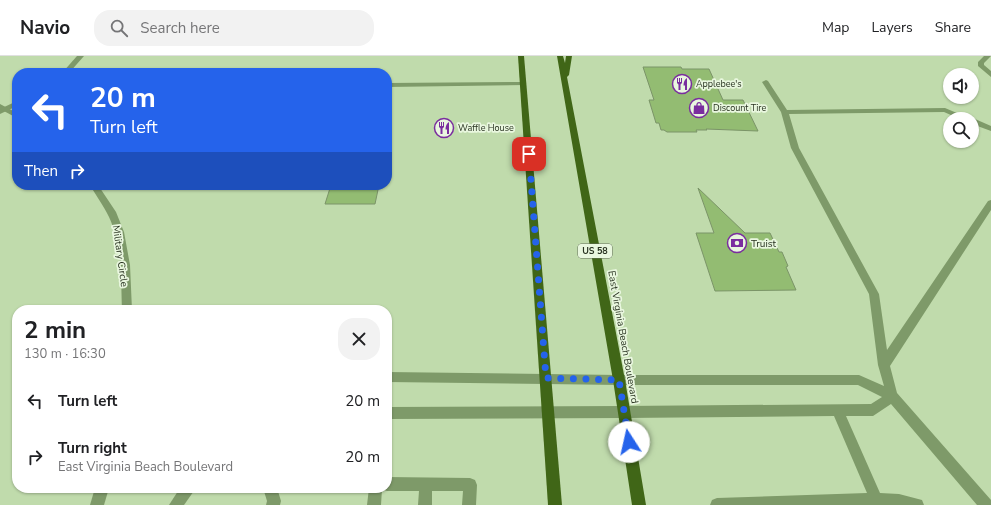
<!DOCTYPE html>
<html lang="en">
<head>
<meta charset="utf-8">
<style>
  :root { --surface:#fff; --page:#f2f2f2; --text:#202124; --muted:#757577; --line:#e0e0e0 }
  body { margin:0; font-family:"Nunito Sans",sans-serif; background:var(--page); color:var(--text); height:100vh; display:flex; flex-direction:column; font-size:15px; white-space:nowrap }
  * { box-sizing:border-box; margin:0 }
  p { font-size:13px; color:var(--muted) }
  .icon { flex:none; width:22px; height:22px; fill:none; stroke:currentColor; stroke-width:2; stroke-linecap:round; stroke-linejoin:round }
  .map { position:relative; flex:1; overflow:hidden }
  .panel { position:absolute; left:12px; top:249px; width:380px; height:188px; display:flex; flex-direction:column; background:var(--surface); border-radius:16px; box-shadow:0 1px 3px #0004 }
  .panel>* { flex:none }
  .top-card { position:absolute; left:12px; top:12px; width:380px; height:122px; border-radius:16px; box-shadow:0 1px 3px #0004; background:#2563eb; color:#fff; overflow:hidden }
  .tools { position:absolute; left:943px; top:12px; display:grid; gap:8px }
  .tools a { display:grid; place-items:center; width:36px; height:36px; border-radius:50%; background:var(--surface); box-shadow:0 1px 3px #0004; font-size:20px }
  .pin { position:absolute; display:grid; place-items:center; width:34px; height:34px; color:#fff; margin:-17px; border-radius:8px; box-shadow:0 2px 6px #0006 }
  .me { position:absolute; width:44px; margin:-22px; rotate:350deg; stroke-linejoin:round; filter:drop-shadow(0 0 3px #0008) }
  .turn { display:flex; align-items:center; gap:14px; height:84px; padding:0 12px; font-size:18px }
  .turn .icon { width:52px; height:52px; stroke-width:2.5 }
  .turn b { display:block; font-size:28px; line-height:34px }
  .then { display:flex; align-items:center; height:38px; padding:0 12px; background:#0003; gap:8px; font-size:15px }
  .round { display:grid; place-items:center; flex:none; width:42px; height:42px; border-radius:16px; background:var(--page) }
  .summary { display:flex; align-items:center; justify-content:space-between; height:68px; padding:0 12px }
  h1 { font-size:24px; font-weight:700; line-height:30px }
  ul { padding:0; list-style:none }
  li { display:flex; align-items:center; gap:12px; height:56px; padding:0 12px }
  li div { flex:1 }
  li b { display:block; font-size:15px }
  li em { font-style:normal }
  header { display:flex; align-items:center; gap:24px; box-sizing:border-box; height:56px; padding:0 20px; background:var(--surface); border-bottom:1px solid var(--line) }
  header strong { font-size:19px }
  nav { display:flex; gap:22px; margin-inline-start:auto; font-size:14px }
  .search { width:280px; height:36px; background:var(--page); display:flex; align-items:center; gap:10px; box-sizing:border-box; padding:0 14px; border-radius:16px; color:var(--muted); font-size:15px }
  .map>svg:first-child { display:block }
</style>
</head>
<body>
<header>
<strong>Navio</strong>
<div class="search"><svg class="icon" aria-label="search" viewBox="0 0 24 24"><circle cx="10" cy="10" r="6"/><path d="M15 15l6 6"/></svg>Search here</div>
<nav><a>Map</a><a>Layers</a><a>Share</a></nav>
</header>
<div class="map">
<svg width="991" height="449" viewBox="0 0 991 449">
  <rect width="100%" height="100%" fill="#c0dbac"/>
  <!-- building -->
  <g fill="#93bc72" stroke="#7b9468">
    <path d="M643,11H681L682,13H709L723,44H743L758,75L706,73L707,74H696L697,76H667L664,74H661L659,67H656L649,44H654Z"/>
    <path d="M331,129H379L375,148H325Z"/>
    <path d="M698,132L745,177H770L779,196H782L788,210L786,211L796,234L715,235L696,177H714Z"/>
  </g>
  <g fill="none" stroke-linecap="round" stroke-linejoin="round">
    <!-- service -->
    <g fill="#7e9a69" fill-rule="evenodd">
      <path d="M77,0H84L69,17H62Z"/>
      <path d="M984,0H991L984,7V9L991,15V21L978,10V6Z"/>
      <path d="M766,24L768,25L787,54L945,52L971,63H960L944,56L789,58L799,92L879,238L887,294L988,145L991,144V154L890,310L897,337L991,444V449H977L891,348L873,360H846L880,437L899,438L922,444L924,449H710L712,444L717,442L867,437L834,360L624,362L620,360L618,356L620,352L624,350L871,348L882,341L858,329H619L615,328L613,324L615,320L619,319H859L884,330L878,309L869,238L791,92L781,56L762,26Z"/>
      <path d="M523,26L525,27V29L387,31V27Z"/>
      <path d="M17,45V50L0,58V53Z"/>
      <path d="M971,63H975L991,70V75L972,68Z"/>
      <path d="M387,421L470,422L475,424L477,429L476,449H462L463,435H432V449H418L419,435H387L382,433L381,449H367L369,432H387Z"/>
      <path d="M180,432H196L184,449H169Z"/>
      <path d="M263,432H277L281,445L280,449H266L267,445Z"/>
    </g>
    <!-- minor -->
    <g fill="#7e9a69" fill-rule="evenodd">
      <path d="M0,48L17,57V62L0,53Z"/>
      <path d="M90,129H98L116,156L124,176L130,209L132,254H122C121,224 122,189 109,161C104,150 96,140 90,129Z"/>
      <path d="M387,316L619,319L623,320L625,324L623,328L619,329L387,326Z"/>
      <path d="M624,350L628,352L630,356L628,360L624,362L387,363V351Z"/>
      <path d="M95,432H109L104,449H90Z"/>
    </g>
    <!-- primary -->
    <g fill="#406617" fill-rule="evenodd">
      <path d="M518,0H524L562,449H548Z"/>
      <path d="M557,0H563L565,7L566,0H572L569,19L567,21L625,324L646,449H632L613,324Z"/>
    </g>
  </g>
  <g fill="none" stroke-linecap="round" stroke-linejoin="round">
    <!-- route -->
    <path stroke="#2563eb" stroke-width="7" stroke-dasharray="0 12.6" d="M529,98L546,322L619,324L629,386"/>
  </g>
  <!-- icons -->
  <defs>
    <g id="restaurant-ring" transform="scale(1)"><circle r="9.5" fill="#e9f7df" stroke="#7a2d9f" stroke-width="1.5"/><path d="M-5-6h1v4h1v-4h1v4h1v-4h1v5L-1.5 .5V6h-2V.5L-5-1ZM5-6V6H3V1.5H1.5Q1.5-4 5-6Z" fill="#7a2d9f"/></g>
    <g id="shop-ring" transform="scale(1)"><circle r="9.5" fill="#e9f7df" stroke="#7a2d9f" stroke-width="1.5"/><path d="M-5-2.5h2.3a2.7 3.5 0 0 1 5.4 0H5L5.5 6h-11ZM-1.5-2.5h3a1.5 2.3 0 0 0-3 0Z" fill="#7a2d9f"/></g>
    <g id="bank-ring" transform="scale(1)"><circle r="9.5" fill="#e9f7df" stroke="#7a2d9f" stroke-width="1.5"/><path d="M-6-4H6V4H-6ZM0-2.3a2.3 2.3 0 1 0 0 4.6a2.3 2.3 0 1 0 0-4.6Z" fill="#7a2d9f"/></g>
  </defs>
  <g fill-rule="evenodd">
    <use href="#restaurant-ring" x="682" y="28"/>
    <use href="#shop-ring" x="699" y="52"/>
    <use href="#restaurant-ring" x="444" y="72"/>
    <use href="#bank-ring" x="737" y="187"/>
  </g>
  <g text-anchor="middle" stroke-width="3.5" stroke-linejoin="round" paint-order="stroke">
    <!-- far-poi labels -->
    <g font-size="9" fill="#283220" stroke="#e9f7df" text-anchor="start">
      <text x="696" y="31">Applebee's</text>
      <text x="713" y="55">Discount Tire</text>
      <text x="458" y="75">Waffle House</text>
    </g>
    <!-- shield labels -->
    <rect fill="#e9f7df" stroke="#626d59" stroke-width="1" x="578" y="188" width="34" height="14" rx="3"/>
    <g font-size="9" font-weight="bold" fill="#283220">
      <text x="595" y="198">US 58</text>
    </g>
    <!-- poi labels -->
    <g font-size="10" fill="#283220" stroke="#e9f7df" text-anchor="start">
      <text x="751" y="191">Truist</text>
    </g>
    <!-- street labels -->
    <g font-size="10" fill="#283220" stroke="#e9f7df">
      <text transform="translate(121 200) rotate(82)" y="4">Military Circle</text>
      <text transform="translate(624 281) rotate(80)" y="4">East Virginia Beach Boulevard</text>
    </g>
  </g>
</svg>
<div class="tools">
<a><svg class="icon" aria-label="sound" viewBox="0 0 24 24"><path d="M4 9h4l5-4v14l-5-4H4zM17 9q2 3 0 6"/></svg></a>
<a><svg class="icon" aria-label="search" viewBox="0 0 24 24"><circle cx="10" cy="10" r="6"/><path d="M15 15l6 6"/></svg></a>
</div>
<div class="pin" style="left:529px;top:98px;background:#d93025"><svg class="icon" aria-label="arrive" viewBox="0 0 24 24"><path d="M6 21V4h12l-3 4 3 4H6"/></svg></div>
<svg class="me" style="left:629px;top:386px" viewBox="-20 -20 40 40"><circle r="19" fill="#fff"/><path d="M0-13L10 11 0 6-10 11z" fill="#2563eb"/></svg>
<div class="top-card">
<div class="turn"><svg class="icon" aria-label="left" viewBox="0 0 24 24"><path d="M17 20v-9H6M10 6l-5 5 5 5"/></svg><div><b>20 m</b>Turn left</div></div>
<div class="then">Then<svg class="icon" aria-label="right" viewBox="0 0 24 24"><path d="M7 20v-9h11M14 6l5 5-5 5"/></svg></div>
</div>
<section class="panel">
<div class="summary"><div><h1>2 min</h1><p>130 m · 16:30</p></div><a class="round"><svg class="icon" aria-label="close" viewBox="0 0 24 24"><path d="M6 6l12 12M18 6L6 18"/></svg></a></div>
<ul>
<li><svg class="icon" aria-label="left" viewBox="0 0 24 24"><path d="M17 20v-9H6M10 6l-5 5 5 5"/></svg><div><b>Turn left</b></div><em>20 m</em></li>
<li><svg class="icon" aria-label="right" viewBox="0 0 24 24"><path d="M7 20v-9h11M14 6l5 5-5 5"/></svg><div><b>Turn right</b><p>East Virginia Beach Boulevard</p></div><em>20 m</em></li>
</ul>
</section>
</div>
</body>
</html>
